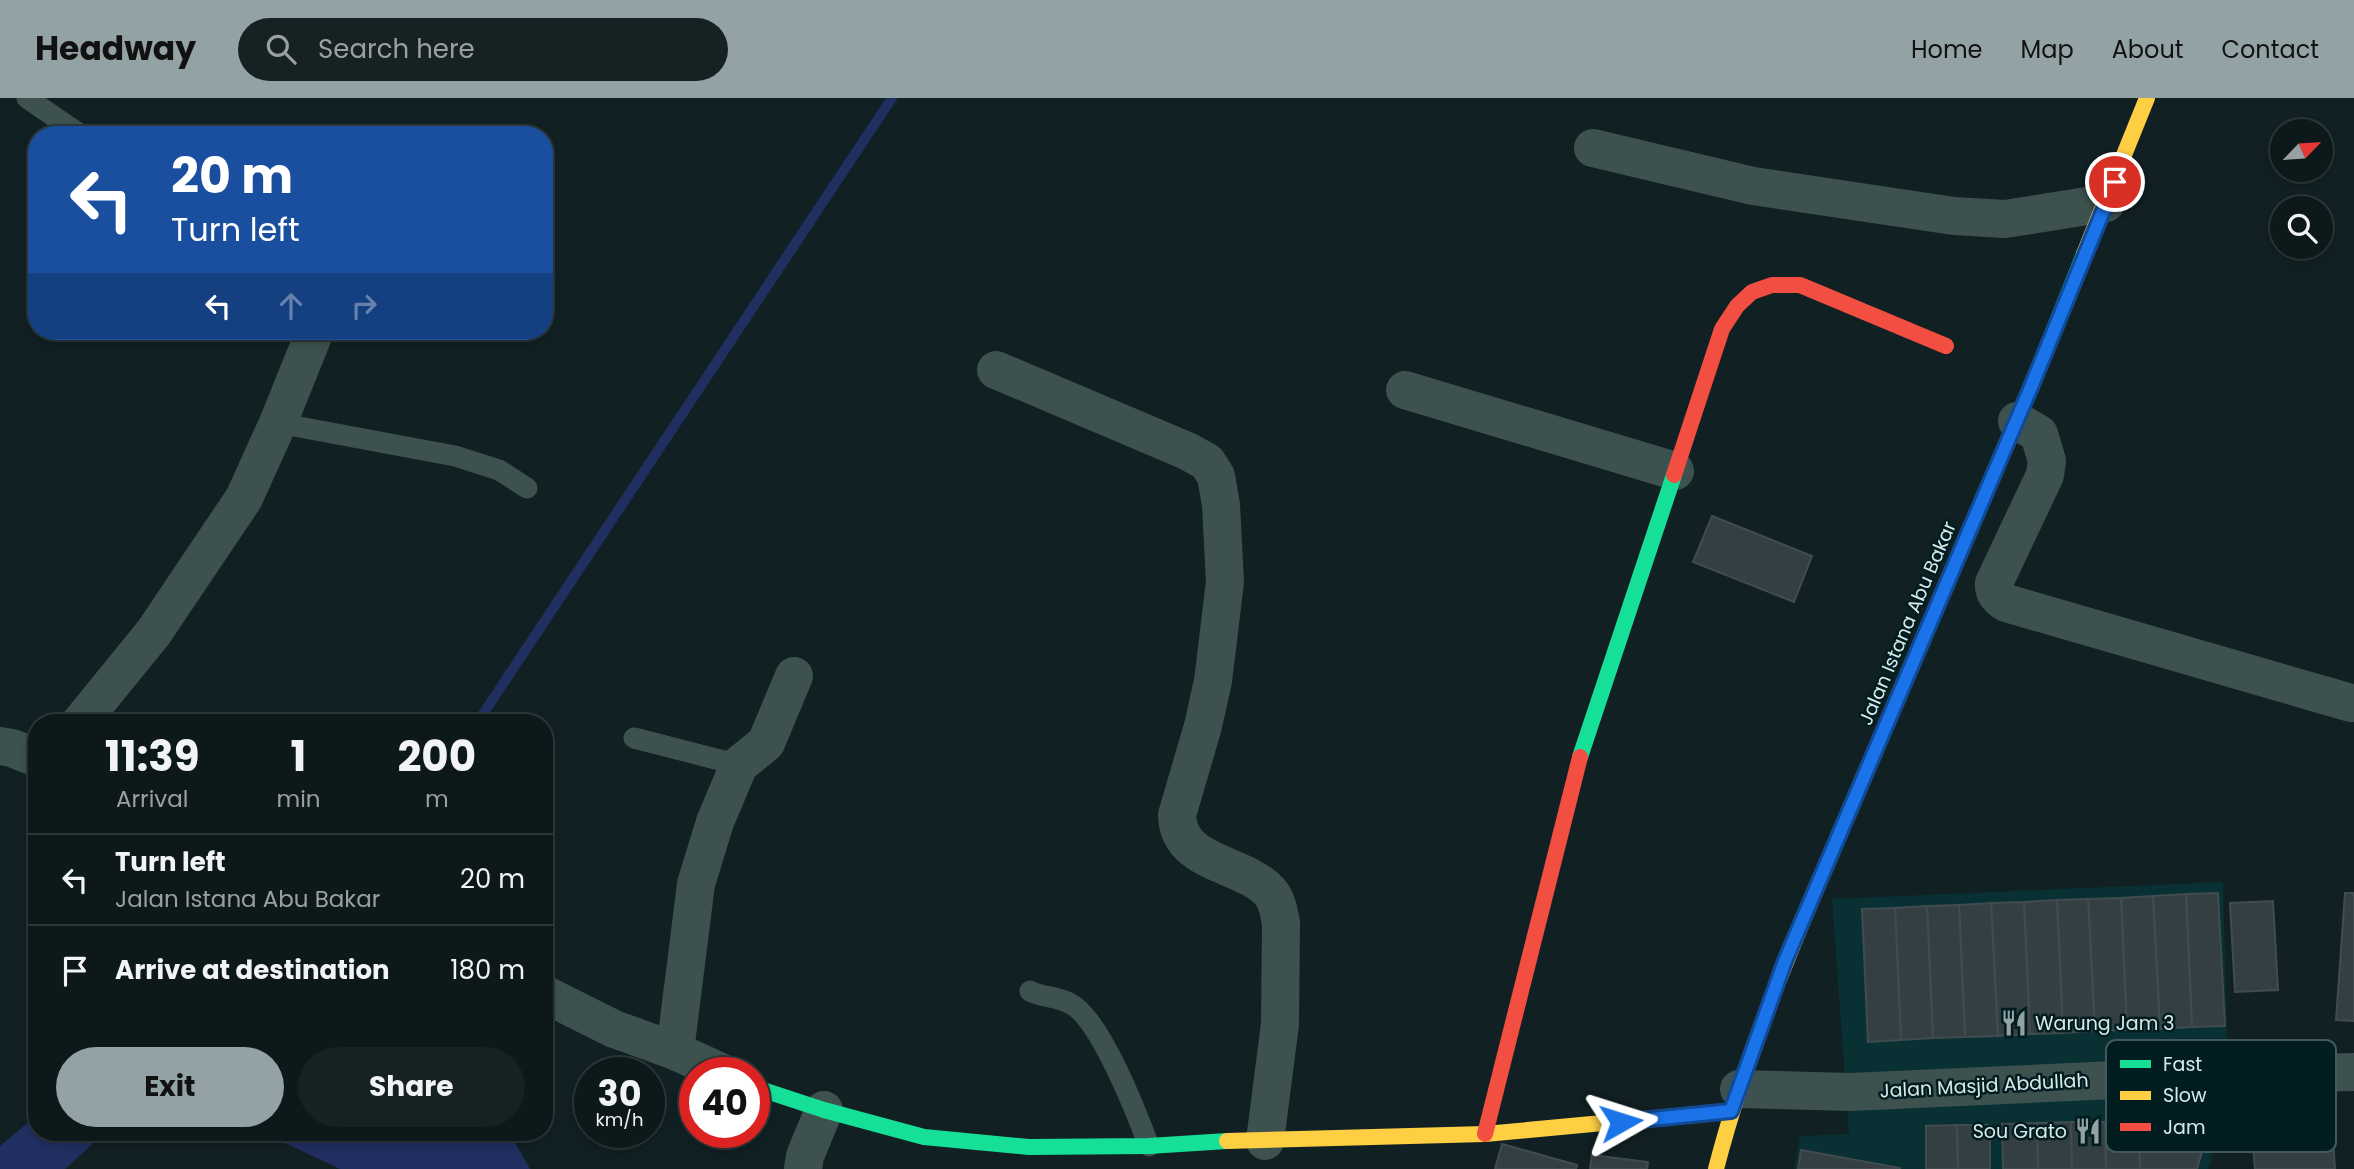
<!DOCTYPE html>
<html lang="en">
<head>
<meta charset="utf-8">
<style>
  :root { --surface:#0d181a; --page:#162123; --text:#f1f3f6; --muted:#9aa0a2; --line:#2d3739; --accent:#93a3a5 }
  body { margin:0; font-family:Poppins,sans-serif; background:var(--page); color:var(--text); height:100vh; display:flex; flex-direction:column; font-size:26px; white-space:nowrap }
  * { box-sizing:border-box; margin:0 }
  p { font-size:23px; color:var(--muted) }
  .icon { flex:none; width:38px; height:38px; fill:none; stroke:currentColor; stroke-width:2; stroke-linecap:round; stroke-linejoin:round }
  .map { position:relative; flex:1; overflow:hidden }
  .drawer { position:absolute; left:28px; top:616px; width:525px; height:427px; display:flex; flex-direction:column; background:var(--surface); border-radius:28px; box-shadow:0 4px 10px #0003,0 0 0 2px var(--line) }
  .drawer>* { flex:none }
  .top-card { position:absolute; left:28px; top:28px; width:525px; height:214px; border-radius:28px; box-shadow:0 4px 10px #0003,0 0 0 2px var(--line); background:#1a4fa0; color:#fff; overflow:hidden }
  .needle { width:46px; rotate:65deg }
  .controls { position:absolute; left:2270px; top:21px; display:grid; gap:14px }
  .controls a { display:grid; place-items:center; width:63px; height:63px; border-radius:50%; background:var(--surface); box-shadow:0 4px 10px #0003,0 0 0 2px var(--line); font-size:35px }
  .speed { position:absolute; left:574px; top:959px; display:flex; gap:14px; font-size:35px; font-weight:700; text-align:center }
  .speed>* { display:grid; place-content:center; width:91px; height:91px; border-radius:50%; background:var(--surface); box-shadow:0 4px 10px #0003,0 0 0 2px var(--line); line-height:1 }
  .speed small { font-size:18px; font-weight:400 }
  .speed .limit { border:10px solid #d22; background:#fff; color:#111 }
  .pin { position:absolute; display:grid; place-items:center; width:60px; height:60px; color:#fff; margin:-30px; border:4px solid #fff; border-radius:50%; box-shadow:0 2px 7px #0007 }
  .me { position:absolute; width:77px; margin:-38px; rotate:84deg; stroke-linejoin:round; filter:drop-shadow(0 0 5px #0008) }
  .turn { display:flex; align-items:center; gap:24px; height:147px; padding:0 28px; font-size:32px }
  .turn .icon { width:91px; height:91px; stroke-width:2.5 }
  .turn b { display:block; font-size:49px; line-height:60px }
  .lanes { display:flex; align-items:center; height:66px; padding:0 28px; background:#0003; justify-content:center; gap:35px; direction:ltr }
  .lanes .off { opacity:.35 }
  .eta { display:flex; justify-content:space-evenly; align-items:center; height:119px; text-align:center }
  .eta b { font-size:42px; font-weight:700; line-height:49px }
  .cta { display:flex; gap:14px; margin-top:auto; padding:14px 28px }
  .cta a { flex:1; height:80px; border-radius:42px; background:var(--accent); color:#111; font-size:28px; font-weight:700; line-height:80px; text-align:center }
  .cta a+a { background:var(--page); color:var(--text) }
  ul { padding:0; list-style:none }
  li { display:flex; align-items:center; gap:21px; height:91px; padding:0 28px; border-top:2px solid var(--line) }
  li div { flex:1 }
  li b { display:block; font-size:26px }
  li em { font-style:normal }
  header { display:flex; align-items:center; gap:42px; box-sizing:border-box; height:98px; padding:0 35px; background:var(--accent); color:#111 }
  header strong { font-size:33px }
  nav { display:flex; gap:38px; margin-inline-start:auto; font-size:24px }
  .search { width:490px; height:63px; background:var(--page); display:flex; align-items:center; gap:18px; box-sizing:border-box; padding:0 24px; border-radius:38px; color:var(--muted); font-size:26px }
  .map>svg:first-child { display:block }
</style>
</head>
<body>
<header>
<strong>Headway</strong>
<div class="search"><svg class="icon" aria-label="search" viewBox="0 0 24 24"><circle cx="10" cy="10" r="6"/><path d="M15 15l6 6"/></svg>Search here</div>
<nav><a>Home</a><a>Map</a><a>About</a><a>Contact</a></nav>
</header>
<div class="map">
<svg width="2354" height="1071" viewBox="0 0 2354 1071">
  <rect width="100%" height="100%" fill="#112023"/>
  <!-- built -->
  <path fill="#093033" d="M2223,784L2229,1005L2208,1071H1794L1800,1038L1849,1036L1832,801Z"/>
  <!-- water -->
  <g fill="#202f60">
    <path d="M37,1017V1034H106L65,1071H0V1048Z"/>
    <path d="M266,1034H509L530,1071H340L268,1037Z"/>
  </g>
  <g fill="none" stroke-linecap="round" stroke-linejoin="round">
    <!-- stream -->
    <path stroke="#202f60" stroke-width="10" d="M477,625L892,0"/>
  </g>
  <!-- building -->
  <g fill="#343f43" stroke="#414c50" stroke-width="2">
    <path d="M1712,418L1812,458L1794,504L1693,464Z"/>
    <path d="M2218,795L2225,928L2192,929L2186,796Z"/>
    <path d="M2345,795H2354V923L2336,922Z"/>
    <path d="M2186,796L2192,929L2160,931L2153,798Z"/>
    <path d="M2153,798L2160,931L2127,932L2121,800Z"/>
    <path d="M2121,800L2127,932L2095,933L2088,801Z"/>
    <path d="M2088,801L2095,933L2063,935L2057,802Z"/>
    <path d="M2057,802L2063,935L2030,936L2024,804Z"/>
    <path d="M2273,803L2278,892L2235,894L2230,805Z"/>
    <path d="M2024,804L2030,936L1998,938L1991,805Z"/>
    <path d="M1991,805L1998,938L1965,939L1959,807Z"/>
    <path d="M1959,807L1965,939L1933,940L1927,808Z"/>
    <path d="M1927,808L1933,940L1901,942L1895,810Z"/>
    <path d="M1895,810L1901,942L1868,944L1862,811Z"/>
    <path d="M2330,996L2335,1071H2255L2249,1002Z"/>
    <path d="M2139,1023L2140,1071H2106L2105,1024Z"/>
    <path d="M2139,1023H2211L2197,1071H2140Z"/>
    <path d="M2071,1024L2072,1071H2038L2037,1025Z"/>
    <path d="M2071,1024H2105L2106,1071H2072Z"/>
    <path d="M2037,1025L2038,1071H2003L2002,1026Z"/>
    <path d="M1957,1027L1958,1071H1926V1028Z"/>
    <path d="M1957,1027H1990V1071H1958Z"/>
    <path d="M1502,1046L1577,1067L1576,1071H1495Z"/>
    <path d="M1801,1052L1900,1070V1071H1798Z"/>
    <path d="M1592,1057L1648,1064L1647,1071H1590Z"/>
  </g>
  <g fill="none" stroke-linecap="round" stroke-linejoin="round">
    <!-- lane -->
    <g stroke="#3d524e" stroke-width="21">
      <path d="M27,0L81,37"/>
      <path d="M278,325L455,358L499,372L527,390"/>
      <path d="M634,640L739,667"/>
      <path d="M1030,893C1043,900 1058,898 1071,906C1100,921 1137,1016 1149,1048"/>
    </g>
    <!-- street -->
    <g stroke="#3d524e" stroke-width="38">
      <path d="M1593,50L1753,88L1954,118L2005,121L2106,105"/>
      <path d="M996,272L1187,353L1207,364L1216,378L1221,407L1225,484L1213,583L1203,628L1177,717C1178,767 1243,764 1270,794C1277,802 1279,814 1281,825L1280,926L1265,1043"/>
      <path d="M1405,292L1675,373"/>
      <path d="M2017,323L2039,336L2047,363L2045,377L1994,485C1993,495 1998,500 2006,505L2351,605"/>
      <path d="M80,625L154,534L244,400L278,325L315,233"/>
      <path d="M0,648L12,650L37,660"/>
      <path d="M544,896L614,931L675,953L723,975"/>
      <path d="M675,953L696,786L715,724L739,667L766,645L794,578"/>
      <path d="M1739,991L1850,994L2203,978L2354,974"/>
      <path d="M803,1071L805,1058L824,1012"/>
    </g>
    <!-- fast -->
    <g stroke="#16e098" stroke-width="16">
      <path d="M1580,659L1674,377"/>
      <path d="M1855,700L2031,289L2084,156"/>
      <path d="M754,989L824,1012L924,1039L1029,1049L1149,1048L1227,1043"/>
    </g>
    <!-- slow -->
    <g stroke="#ffcf43" stroke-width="16">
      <path d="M2084,156L2147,0"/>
      <path d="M1227,1043L1485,1036L1731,1013"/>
      <path d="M1716,1071C1749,943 1803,822 1855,700"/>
    </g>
    <!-- jam -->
    <g stroke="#f24e42" stroke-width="16">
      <path d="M1674,377L1722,231L1737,208L1752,194L1772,187H1800L1946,248"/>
      <path d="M1485,1036L1580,659"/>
    </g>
  </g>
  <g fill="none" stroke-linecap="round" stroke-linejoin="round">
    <!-- route casing -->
    <g stroke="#114b97" stroke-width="18">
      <path id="route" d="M1621,1024L1731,1013L1785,863L2031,289L2115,84"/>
    </g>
    <!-- route -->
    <use href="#route" stroke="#1a73e8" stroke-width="12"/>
  </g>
  <!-- icons -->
  <defs>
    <g id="restaurant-bare" transform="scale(2.1)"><path d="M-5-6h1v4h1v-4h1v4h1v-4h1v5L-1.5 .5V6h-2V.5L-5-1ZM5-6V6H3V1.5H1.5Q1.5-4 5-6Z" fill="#93a3a5" stroke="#021d20" stroke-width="2.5" paint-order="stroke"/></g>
  </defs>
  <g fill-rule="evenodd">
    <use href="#restaurant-bare" x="2014" y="925"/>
    <use href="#restaurant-bare" x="2088" y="1033"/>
  </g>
  <g text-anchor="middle" stroke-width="5" stroke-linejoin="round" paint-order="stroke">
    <!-- street labels -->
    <g font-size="19" fill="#d9e9eb" stroke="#021d20">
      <text transform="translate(1907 525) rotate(-67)" y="7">Jalan Istana Abu Bakar</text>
      <text transform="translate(1984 987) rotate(-3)" y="7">Jalan Masjid Abdullah</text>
    </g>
    <!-- poi labels -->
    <g font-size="19" fill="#d9e9eb" stroke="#021d20" text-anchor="start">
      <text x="2035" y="932">Warung Jam 3</text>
      <text x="2067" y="1040" text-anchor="end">Sou Grato</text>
    </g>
  </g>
  <!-- legend -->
  <rect x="2106" y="942" width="230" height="112" rx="10" fill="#021d20" stroke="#425a5d" stroke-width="2"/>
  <rect x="2120" y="962" width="31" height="8" fill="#16e098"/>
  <rect x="2120" y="993" width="31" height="9" fill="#ffcf43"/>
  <rect x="2120" y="1025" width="31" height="8" fill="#f24e42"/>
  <g font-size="19" fill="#d9e9eb">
    <text x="2163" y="973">Fast</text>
    <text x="2163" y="1004">Slow</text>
    <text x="2163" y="1036">Jam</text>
  </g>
</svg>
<div class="controls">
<a><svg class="needle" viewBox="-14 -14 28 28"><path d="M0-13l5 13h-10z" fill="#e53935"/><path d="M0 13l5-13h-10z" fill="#9aa0a2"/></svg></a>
<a><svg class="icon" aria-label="search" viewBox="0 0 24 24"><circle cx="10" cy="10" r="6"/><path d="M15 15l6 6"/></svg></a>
</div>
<div class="speed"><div>30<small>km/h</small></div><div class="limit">40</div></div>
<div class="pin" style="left:2115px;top:84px;background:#d93025"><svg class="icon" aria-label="arrive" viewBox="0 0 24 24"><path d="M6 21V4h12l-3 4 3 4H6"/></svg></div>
<svg class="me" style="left:1621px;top:1024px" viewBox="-20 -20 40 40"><path d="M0-17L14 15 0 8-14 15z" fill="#1a73e8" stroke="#fff" stroke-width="4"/></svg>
<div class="top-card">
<div class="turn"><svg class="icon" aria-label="left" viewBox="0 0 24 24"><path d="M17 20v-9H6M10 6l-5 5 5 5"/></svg><div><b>20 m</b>Turn left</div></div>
<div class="lanes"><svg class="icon" aria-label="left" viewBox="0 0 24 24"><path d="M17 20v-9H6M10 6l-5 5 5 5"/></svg><svg class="icon off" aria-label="ahead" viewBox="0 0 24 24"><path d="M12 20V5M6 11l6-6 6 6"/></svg><svg class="icon off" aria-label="right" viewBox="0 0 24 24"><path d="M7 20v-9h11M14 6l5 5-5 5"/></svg></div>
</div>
<section class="drawer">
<div class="eta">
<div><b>11:39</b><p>Arrival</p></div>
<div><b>1</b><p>min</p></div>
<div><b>200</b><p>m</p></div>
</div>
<ul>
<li><svg class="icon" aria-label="left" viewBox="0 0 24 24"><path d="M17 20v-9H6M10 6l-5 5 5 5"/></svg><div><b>Turn left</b><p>Jalan Istana Abu Bakar</p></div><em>20 m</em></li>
<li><svg class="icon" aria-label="arrive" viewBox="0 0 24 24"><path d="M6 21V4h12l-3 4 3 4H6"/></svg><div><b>Arrive at destination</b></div><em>180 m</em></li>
</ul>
<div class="cta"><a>Exit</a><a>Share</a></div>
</section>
</div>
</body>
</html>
